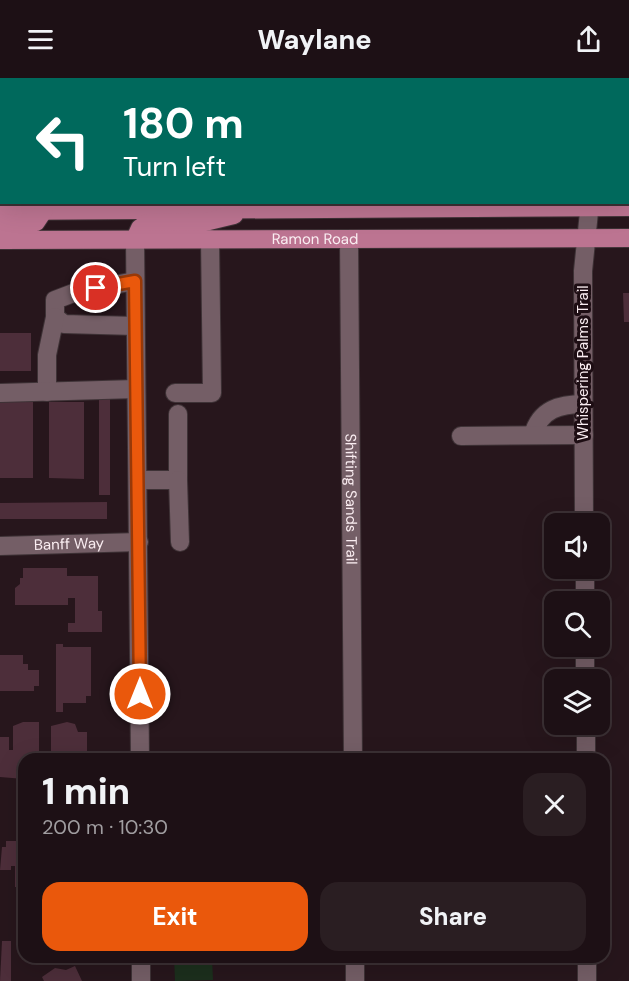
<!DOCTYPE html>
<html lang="en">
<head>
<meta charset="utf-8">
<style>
  :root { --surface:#1d1015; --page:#2a1e22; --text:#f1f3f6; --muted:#a09da0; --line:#3b3034; --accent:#ea580c }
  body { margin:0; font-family:"DM Sans",sans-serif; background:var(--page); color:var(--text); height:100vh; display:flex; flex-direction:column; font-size:22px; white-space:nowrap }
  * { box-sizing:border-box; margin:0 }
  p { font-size:20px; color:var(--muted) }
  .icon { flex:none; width:33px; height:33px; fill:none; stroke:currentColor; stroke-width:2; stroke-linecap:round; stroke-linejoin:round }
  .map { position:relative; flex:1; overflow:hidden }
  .panel { position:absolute; left:18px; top:675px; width:592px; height:210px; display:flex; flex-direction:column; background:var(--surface); border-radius:18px; box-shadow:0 6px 24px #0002,0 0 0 2px var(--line) }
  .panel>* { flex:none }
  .top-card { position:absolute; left:0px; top:0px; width:630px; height:126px; box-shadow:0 6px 24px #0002,0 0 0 2px var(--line); background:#00695c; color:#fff; overflow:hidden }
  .buttons { position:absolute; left:544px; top:435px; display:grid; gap:12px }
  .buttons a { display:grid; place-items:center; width:66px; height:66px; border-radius:12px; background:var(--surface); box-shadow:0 6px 24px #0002,0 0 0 2px var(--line); font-size:30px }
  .pin { position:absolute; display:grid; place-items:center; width:51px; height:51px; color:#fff; margin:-26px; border:3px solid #fff; border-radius:50%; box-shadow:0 2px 6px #0007 }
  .me { position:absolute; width:66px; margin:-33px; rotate:0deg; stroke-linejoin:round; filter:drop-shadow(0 0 4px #0008) }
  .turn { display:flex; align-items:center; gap:21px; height:126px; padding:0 24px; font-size:27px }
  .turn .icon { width:78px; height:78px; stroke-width:2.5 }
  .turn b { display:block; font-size:42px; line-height:51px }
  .round { display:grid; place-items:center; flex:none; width:63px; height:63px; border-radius:18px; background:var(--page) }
  .summary { display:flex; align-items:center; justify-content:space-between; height:102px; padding:0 24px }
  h1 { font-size:36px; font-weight:800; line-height:45px }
  .action { display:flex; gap:12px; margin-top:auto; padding:12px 24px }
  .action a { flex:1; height:69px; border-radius:18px; background:var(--accent); color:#fff; font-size:24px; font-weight:800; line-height:69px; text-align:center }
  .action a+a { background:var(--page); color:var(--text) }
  header { display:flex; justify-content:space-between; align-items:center; height:78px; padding:0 24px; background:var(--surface); font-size:27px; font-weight:800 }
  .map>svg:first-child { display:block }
</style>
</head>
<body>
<header><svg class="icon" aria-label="menu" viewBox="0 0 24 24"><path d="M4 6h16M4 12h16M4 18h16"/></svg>Waylane<svg class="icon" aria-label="share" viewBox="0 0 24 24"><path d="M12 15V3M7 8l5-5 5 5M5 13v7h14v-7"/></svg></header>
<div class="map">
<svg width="629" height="903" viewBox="0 0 629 903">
  <rect width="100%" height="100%" fill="#27161c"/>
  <!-- green -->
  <path fill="#1c2f1d" d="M174,879H212L213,902L175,903Z"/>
  <!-- building -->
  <g fill="#4d2e3a">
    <path d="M623,215H629V244H624Z"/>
    <rect x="0" y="255" width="31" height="38"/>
    <rect x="99" y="320" width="11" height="97"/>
    <rect x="0" y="324" width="33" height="76"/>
    <path d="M49,324H84V401L49,400Z"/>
    <path d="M107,424V441H0V425Z"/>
    <path d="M23,490H67V498H98V533H102V554H68V545H75V520H68V527H15V510L20,506V500H23Z"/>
    <path d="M56,566H63V569H91V618H86V625H63V634H56Z"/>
    <path d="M0,577H23V586H28V592H39V608H34V613H0Z"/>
    <path d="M23,644H39V681H24V701L0,699V659H9V672H13V648Z"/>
    <path d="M67,644L75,646L78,654H87V681H51V648Z"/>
    <path d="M6,763H24V809H15V788H11V792H0L2,769H6Z"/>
    <path d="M2,863H11V903H0Z"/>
    <path d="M75,888L82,903H44L42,899L55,890L66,892Z"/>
  </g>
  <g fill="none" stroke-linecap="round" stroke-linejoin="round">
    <!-- minor casing -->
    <g stroke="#3e3236" stroke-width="20">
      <g id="minor">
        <path d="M40,0V2"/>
        <path d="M114,2V0"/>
        <path d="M220,2V0"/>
        <path d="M400,2V0"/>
        <path d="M593,2V0"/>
        <path d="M628,6H629"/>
        <path d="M0,32H2"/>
        <path d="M135,161L140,681"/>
        <path id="s1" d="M349,161L353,681"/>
        <path d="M135,203L76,214L55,222V239L64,246L135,248"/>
        <path d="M47,314V277L55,239"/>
        <path d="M0,315L136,311"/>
        <path d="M175,315H212L210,161"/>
        <path d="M533,357C540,331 560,326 584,326"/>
        <path d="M461,358L584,357"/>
        <path d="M138,402H178V336"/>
        <path d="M178,402L180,464"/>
        <path d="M584,446L583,193L590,124"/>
        <path id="s2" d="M0,468L139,464"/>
        <path d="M585,490V524"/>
        <path d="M585,568V602"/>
        <path d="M586,646V681"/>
        <path d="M141,879V903"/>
        <path d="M355,879V903"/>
        <path d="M587,879V903"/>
      </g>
    </g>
    <!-- major casing -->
    <g stroke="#3e3236" stroke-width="20">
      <g id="major">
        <path d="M0,133L629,129"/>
        <path d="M0,146L36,144L44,132"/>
        <path d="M135,161L140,150L147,145L205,144L234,137"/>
        <path id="s3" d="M0,162L629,160"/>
      </g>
    </g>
    <!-- minor -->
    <use href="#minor" stroke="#745e66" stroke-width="18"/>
    <!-- major -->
    <use href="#major" stroke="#bc7491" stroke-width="18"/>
  </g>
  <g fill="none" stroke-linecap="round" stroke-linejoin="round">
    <!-- route casing -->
    <g stroke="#983908" stroke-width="15">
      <path id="route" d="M96,210L135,203L140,616"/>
    </g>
    <!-- route -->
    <use href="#route" stroke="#ea580c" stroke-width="10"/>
  </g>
  <g text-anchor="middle" stroke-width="6" stroke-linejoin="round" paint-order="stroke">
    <!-- street labels -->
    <g font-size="15" fill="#faedf1" stroke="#1d0d13">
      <text dy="5" stroke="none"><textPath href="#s3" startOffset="315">Ramon Road</textPath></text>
      <text transform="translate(583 285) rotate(-90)" y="5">Whispering Palms Trail</text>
      <text dy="5" stroke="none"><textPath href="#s1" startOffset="260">Shifting Sands Trail</textPath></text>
      <text dy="5" stroke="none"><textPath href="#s2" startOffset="69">Banff Way</textPath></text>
    </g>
  </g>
</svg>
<div class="buttons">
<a><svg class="icon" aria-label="sound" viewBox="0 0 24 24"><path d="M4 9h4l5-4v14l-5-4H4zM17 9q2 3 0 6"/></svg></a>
<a><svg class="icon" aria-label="search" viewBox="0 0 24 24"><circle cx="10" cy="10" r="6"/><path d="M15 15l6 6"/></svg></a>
<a><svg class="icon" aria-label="layers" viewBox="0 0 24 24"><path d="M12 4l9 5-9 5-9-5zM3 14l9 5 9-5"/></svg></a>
</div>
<div class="pin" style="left:96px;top:210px;background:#d93025"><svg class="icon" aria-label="arrive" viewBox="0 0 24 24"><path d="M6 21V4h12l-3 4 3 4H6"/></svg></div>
<svg class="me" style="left:140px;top:616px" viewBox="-20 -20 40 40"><circle r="17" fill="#ea580c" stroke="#fff" stroke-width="3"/><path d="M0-11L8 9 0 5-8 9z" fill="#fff"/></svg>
<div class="top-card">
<div class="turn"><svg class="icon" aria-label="left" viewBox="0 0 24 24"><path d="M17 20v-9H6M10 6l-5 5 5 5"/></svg><div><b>180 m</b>Turn left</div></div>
</div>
<section class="panel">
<div class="summary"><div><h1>1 min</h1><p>200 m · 10:30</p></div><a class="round"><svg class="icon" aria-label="close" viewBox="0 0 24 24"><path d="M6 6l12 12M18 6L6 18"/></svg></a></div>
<div class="action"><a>Exit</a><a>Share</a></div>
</section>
</div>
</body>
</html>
